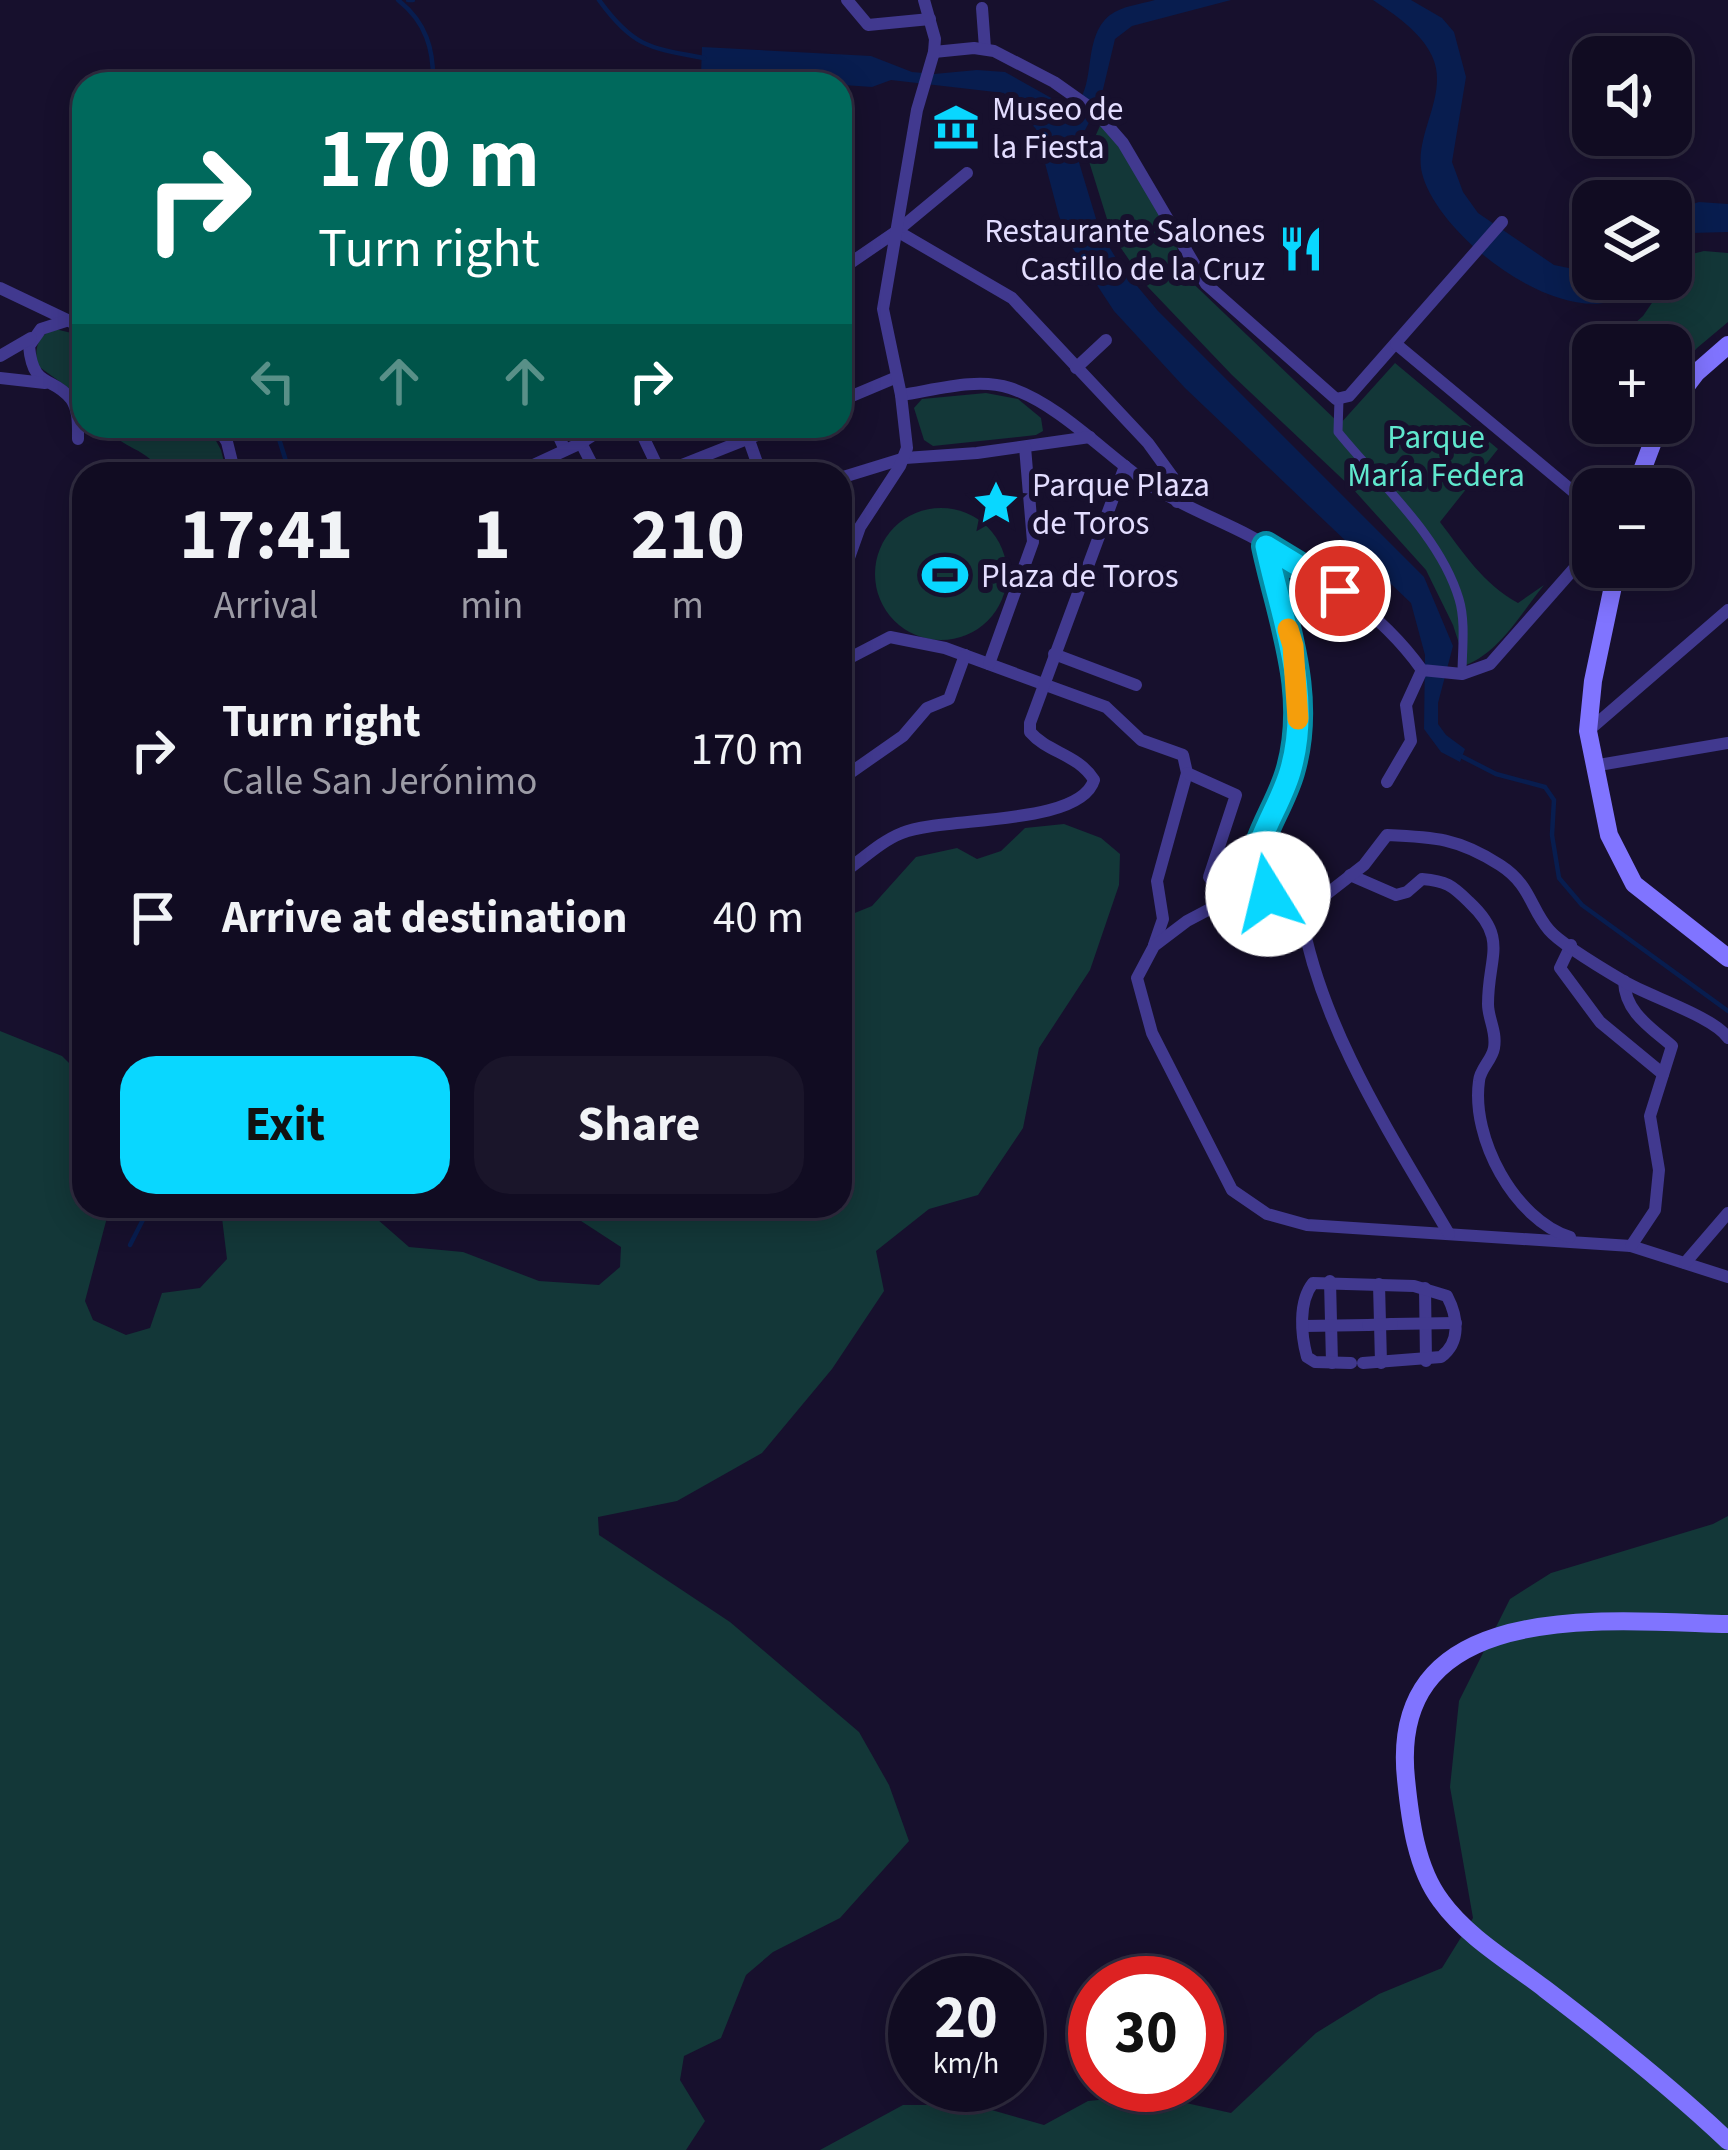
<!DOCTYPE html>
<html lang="en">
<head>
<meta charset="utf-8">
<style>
  :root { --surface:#110c22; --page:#1a152a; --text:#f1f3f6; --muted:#9c9ba5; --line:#302c40; --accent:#09d7ff }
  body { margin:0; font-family:"Source Sans 3",sans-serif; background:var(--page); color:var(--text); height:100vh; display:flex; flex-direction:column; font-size:45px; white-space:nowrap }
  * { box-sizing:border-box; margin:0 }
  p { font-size:39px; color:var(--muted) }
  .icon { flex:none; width:66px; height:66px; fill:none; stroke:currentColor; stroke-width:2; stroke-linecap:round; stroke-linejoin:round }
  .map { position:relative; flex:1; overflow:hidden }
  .side { position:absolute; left:72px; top:462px; width:780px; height:756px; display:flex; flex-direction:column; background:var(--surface); border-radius:36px; box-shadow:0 6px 30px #0003,0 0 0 3px var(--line) }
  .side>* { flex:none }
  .top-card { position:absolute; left:72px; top:72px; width:780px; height:366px; border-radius:36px; box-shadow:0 6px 30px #0003,0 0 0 3px var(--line); background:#00695c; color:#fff; overflow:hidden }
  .tools { position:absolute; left:1572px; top:36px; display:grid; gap:24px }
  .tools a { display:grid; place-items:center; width:120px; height:120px; border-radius:24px; background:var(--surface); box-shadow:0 6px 30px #0003,0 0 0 3px var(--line); font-size:60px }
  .speed { position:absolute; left:888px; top:1956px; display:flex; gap:24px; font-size:60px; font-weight:700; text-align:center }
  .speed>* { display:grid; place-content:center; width:156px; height:156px; border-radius:50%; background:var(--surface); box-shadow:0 6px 30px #0003,0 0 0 3px var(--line); line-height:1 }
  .speed small { font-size:30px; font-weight:400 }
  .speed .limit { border:18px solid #d22; background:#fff; color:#111 }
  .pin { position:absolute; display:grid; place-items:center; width:102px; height:102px; color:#fff; margin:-51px; border:6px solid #fff; border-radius:50%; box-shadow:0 3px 12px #0007 }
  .me { position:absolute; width:132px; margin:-66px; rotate:351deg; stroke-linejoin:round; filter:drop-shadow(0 0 9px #0008) }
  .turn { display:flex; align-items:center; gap:42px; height:252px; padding:0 48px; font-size:54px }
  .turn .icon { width:156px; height:156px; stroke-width:2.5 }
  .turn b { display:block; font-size:84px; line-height:102px }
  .lanes { display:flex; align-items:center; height:114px; padding:0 48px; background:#0003; justify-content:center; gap:60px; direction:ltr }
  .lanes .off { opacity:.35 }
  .eta { display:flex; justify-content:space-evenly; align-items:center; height:204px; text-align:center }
  .eta b { font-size:72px; font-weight:700; line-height:84px }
  .button { display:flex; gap:24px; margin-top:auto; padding:24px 48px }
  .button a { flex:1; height:138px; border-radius:36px; background:var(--accent); color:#111; font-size:48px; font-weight:700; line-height:138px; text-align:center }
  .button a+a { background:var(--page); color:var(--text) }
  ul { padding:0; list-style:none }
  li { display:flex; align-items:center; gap:36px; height:168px; padding:0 48px }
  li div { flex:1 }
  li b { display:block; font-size:45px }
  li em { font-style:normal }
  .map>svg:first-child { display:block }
</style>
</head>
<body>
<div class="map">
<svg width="1728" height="2150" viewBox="0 0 1728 2150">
  <rect width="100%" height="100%" fill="#17102d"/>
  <!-- green -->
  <g fill="#133738">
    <path d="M1103,119L1177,237L1178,269L1340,424L1395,363L1498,449L1440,522C1463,552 1483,584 1518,603L1544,585C1522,612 1500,652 1466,665L1453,625L1426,570L1353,489L1232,375L1147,286L1112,235L1087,155Z"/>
    <path d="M1704,251L1728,253V322L1697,348L1671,377V345H1610L1643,316L1684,256Z"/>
    <path d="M55,329L84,336V418L77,394L38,366C34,349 37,335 55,329Z"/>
    <path d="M986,393L1018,399L1041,418L1043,431L1036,435L933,446L924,440L914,408L922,399Z"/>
    <path d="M104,426H208L221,450L227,474H162C149,448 121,449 104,426Z"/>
    <circle cx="941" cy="574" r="66"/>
    <path d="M1064,824L1101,838L1120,854L1119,885L1090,970L1039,1048L1023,1128L978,1195L929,1209L876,1251L884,1291L832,1369L762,1453L677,1501L598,1517L599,1535L730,1622L859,1732L889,1785L909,1841L840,1918L773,1952L746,1975L721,2038L684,2056L680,2080L705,2121L686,2150H0V1031L62,1056L84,1078V1206H110L85,1301L93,1320L126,1335L150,1328L162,1293L200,1288L227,1259L222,1218L226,1206H355L369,1212L409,1247L463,1252L539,1281L599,1285L620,1267L621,1247L558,1206H840V919L872,906L916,857L957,848L977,859L1001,851L1025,828Z"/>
    <path d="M1728,1516V2150H820L903,2105H974L1044,2125L1088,2101L1150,2095L1231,2113L1316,2033L1379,1994L1442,1968L1473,1918L1450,1787L1459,1701L1510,1599L1551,1573L1713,1524Z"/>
  </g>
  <!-- water -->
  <g fill="#081d4f">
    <path d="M1155,0H1231L1132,26L1115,39L1100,102L1077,145L1078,159L1100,232L1122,268L1158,311L1424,577L1453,646L1438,703V724L1446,735L1465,749L1460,762L1441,752L1424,729L1425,655L1411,603L1185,388L1114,311L1072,247L1059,216L1036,129L1004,93L891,80L872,87L701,75L702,47L871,56L912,72L934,74L977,70L1005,72L1071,109C1099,89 1080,39 1110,15C1122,6 1141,4 1155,0Z"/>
    <path d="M1373,0H1411L1442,18L1454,32L1466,77L1452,162L1463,192L1478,213L1554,265L1593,273V279H1644C1639,285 1631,293 1624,297C1559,330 1437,235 1422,173C1413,135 1450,94 1432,56C1421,32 1394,14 1373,0Z"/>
    <path d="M1699,202L1728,204V232L1691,233L1671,250V211Z"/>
  </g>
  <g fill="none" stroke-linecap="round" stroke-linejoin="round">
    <!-- stream -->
    <g stroke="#081d4f" stroke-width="4.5">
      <path d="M398,0C426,22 434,49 433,84"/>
      <path d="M408,0H413"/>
      <path d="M599,0C633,47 649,48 704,58"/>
      <path d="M275,426L290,474"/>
      <path d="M1459,755L1496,774L1545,787L1554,800L1552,835L1559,878L1582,905L1728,1011"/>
      <path d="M130,1245L150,1206"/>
    </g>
    <!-- pedestrian -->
    <path stroke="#41398f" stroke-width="9" d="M1339,399L1338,432C1379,483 1440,535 1459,599C1466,622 1462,651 1462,674"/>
    <!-- minor -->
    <g stroke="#41398f" stroke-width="12">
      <path d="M847,0L868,25L930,19"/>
      <path d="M982,8L985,48"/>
      <path d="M934,52L974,48L994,51L1054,82L1095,111L1123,143L1206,284L1336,399L1349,396L1502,222"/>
      <path d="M897,231L1012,298L1148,443L1185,494L1177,502"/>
      <path d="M840,270L897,231L967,173"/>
      <path d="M0,288L84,328"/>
      <path d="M69,320L41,329L29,346C33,390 52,375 71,399C79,410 78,427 78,439"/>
      <path d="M1396,344L1593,508"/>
      <path d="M0,356L31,338"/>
      <path d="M1076,368L1106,340"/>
      <path d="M0,378L45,383"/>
      <path d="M901,395C935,390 977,377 1010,388C1060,404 1109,458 1153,487C1184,507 1218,519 1250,536C1316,572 1378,608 1422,670L1462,674L1490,664L1593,547"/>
      <path d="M840,401L897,377"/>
      <path d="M217,426L227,442L235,474"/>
      <path d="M554,426L565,450"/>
      <path d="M638,426L661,474"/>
      <path d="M744,426L761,474"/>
      <path d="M581,443L597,474"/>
      <path d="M485,474L502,467L515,473"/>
      <path d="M514,474L581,443L607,426"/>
      <path d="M659,474L780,426"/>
      <path d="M840,478L905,458L977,453L1090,437"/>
      <path d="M1266,546C1282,621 1312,694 1290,772C1279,810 1250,844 1253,885L1268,894L1314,883L1321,898"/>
      <path d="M840,583L860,527L900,466L907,448L901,395L883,309L917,110L934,52L935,39L924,0"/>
      <path d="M1054,654L1136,685"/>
      <path d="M840,663L890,637L945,648L1106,707L1141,740L1183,755L1187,773L1157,881L1163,919L1154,945"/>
      <path d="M989,664L1033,542L1025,447"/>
      <path d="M1588,731L1728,610"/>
      <path d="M1593,766L1728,743"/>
      <path d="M1187,773L1236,795L1209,877L1225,901"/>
      <path d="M840,780L903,736L927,708L949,699L965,655"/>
      <path d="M1387,782L1411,741L1406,705L1422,670"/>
      <path d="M1257,852L1225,901L1187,921L1154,946L1137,978L1152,1033L1232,1190L1267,1214L1307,1225L1631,1246L1728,1277"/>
      <path d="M840,875C860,862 879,842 902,833C941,816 1080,827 1094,780C1078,754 1048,753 1030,732V723L1125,466"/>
      <path d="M1350,875L1396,895L1407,892L1422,879C1446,881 1452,885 1469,902C1509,939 1488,956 1488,1004C1488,1019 1497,1031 1494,1048C1492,1060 1480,1069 1479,1081C1471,1138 1514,1219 1570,1237"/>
      <path d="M1571,945L1560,968L1600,1022L1663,1074"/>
      <path d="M1624,981C1625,1012 1650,1027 1672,1046L1650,1116L1659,1170L1655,1210L1631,1246"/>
      <path d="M1449,1234C1390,1133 1322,1030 1301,914L1364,865L1387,835C1434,837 1458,838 1500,865C1531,885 1530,908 1549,930C1560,943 1608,972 1625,982C1651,997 1714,1017 1728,1038"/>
      <path d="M1685,1263L1728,1213"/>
      <path d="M1330,1281L1332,1363"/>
      <path d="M1379,1284L1381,1363"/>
      <path d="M1425,1288L1426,1361"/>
      <path d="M1392,1324L1456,1323"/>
      <path d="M1304,1326L1368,1325"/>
      <path d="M1351,1363L1315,1362L1307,1357C1301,1335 1298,1302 1313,1283L1414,1286L1447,1296C1458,1317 1461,1342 1441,1357L1363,1363"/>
    </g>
    <!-- secondary -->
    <g stroke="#8074ff" stroke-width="18">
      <path d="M1671,406L1696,373L1728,345"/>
      <path d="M1635,489L1660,423"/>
      <path d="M1617,567L1593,681L1588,731L1609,835L1634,884L1728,958"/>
      <path d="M1728,1624C1607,1621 1387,1596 1406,1779C1410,1819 1416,1868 1441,1901C1467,1937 1510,1962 1545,1989C1608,2037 1670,2086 1728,2141"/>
    </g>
    <!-- minor-bridge -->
    <path stroke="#41398f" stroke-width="12" d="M1368,1325L1392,1324"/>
  </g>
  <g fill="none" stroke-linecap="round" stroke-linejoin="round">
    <!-- route casing -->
    <g stroke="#068ca6" stroke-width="30">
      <path id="route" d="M1268,894L1253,885C1250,844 1279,810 1290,772C1313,694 1282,621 1266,546L1340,591"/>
    </g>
    <!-- route -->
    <use href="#route" stroke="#09d7ff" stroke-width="21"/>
    <!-- slow -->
    <path stroke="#f59e0b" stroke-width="21" d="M1288,629L1293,646L1298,719"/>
  </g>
  <!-- icons -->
  <defs>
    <g id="museum-bare" transform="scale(3.6)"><path d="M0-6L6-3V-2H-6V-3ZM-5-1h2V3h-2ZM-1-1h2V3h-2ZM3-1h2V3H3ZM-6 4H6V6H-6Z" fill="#09d7ff" stroke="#17102d" stroke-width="2.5" paint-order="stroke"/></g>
    <g id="restaurant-bare" transform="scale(3.6)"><path d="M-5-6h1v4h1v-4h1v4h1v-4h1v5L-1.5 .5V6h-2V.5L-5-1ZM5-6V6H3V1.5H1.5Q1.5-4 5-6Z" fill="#09d7ff" stroke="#17102d" stroke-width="2.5" paint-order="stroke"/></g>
    <g id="sight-bare" transform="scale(3.6)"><path d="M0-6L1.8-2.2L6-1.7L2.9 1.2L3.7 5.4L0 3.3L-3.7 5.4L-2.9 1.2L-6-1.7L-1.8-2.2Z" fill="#09d7ff" stroke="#17102d" stroke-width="2.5" paint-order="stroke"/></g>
    <g id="stadium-bare" transform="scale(3.6)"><path d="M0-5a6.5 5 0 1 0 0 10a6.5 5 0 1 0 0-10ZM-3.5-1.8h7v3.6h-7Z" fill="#09d7ff" stroke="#17102d" stroke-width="2.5" paint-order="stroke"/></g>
  </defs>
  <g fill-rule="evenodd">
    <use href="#museum-bare" x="956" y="127"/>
    <use href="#restaurant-bare" x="1301" y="249"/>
    <use href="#sight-bare" x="996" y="503"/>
    <use href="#stadium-bare" x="945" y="575"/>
  </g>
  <g text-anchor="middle" stroke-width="12" stroke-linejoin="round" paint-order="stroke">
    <!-- poi labels -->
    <g font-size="33" fill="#e3ddff" stroke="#17102d" text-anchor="start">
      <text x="992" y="120">Museo de<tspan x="992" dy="38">la Fiesta</tspan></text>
      <text x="1265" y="242" text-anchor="end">Restaurante Salones<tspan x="1265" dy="38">Castillo de la Cruz</tspan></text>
      <text x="1032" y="496">Parque Plaza<tspan x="1032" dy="38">de Toros</tspan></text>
      <text x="981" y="587">Plaza de Toros</text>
    </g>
    <!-- park labels -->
    <g font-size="33" fill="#60e8ce" stroke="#17102d">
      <text x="1436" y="448">Parque<tspan x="1436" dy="38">María Federa</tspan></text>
    </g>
  </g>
</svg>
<div class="tools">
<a><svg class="icon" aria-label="sound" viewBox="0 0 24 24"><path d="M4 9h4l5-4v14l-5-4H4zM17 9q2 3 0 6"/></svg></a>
<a><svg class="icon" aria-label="layers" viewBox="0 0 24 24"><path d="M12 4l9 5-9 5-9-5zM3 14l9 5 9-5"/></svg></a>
<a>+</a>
<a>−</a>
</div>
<div class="speed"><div>20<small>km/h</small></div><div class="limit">30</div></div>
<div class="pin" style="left:1340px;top:591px;background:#d93025"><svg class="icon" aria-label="arrive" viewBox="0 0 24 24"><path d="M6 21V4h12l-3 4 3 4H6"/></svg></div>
<svg class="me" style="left:1268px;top:894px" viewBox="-20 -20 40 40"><circle r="19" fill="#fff"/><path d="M0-13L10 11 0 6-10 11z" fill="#09d7ff"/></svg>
<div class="top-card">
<div class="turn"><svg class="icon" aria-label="right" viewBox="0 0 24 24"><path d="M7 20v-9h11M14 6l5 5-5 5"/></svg><div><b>170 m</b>Turn right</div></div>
<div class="lanes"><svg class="icon off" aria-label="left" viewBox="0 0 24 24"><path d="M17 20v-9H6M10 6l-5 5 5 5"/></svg><svg class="icon off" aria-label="ahead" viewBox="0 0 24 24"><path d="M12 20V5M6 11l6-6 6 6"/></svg><svg class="icon off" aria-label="ahead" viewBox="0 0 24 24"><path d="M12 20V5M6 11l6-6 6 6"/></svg><svg class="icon" aria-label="right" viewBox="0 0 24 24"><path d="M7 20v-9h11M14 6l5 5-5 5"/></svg></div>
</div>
<section class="side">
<div class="eta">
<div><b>17:41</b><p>Arrival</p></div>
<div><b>1</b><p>min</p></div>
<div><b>210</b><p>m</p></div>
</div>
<ul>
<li><svg class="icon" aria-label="right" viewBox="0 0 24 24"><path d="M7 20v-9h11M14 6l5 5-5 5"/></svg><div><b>Turn right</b><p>Calle San Jerónimo</p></div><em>170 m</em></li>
<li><svg class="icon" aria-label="arrive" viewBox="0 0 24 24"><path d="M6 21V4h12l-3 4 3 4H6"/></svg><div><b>Arrive at destination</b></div><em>40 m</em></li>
</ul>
<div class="button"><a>Exit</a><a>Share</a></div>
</section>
</div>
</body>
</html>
